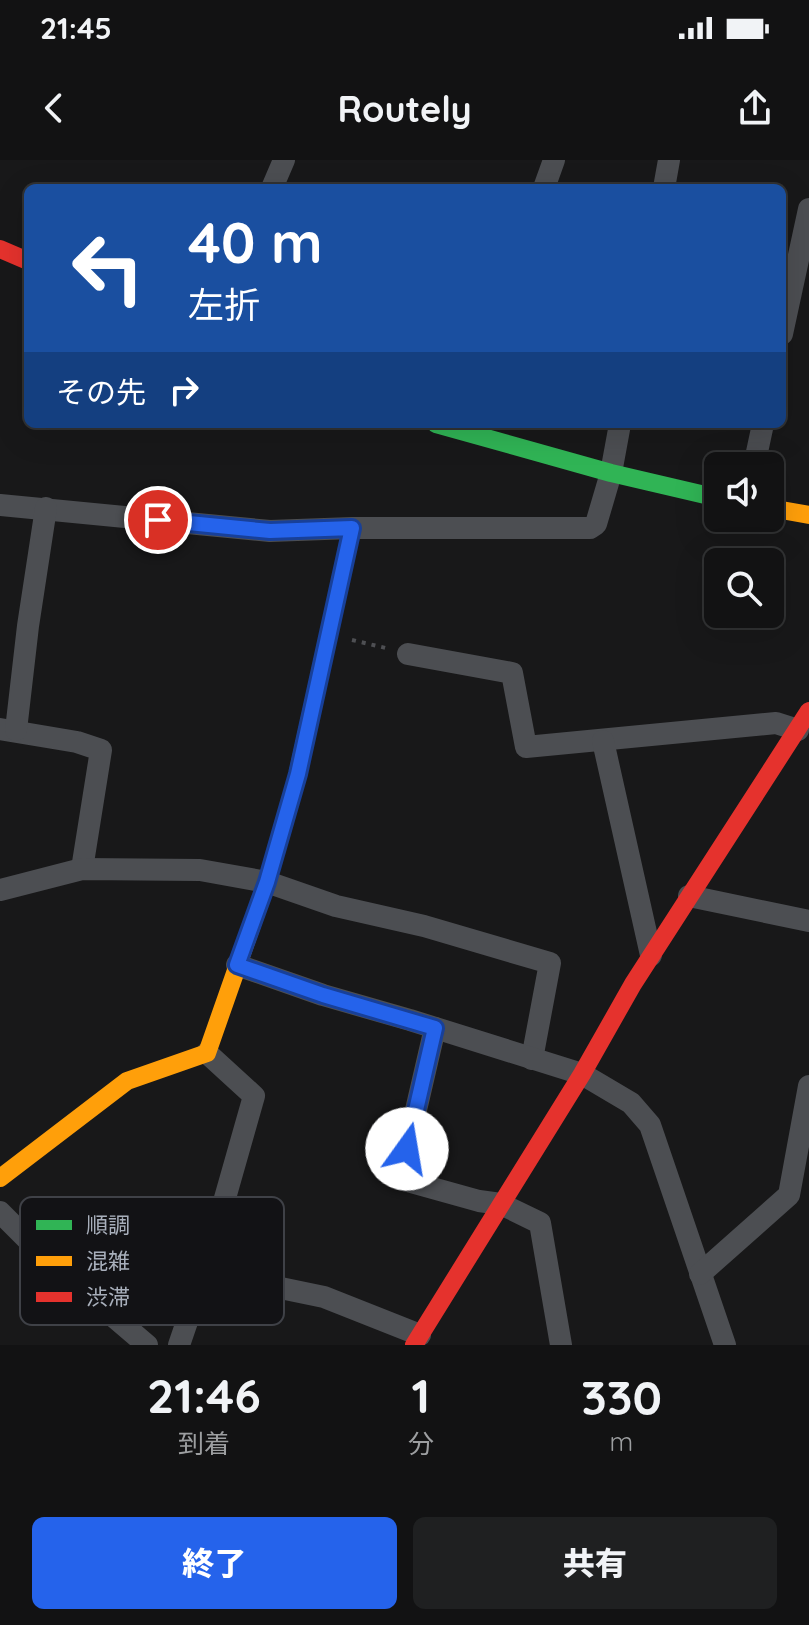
<!DOCTYPE html>
<html lang="ja">
<head>
<meta charset="utf-8">
<style>
  :root { --surface:#121213; --page:#1f2021; --text:#f1f3f6; --muted:#9c9ea0; --line:#313233; --accent:#2563eb }
  body { margin:0; font-family:Quicksand,"Noto Sans JP",sans-serif; background:var(--page); color:var(--text); height:100vh; display:flex; flex-direction:column; font-size:30px; white-space:nowrap }
  * { box-sizing:border-box; margin:0 }
  p { font-size:26px; color:var(--muted) }
  .icon { flex:none; width:44px; height:44px; fill:none; stroke:currentColor; stroke-width:2; stroke-linecap:round; stroke-linejoin:round }
  .map { position:relative; height:1185px; overflow:hidden }
  .drawer { display:flex; flex-direction:column; background:var(--surface); flex:1 }
  .drawer>* { flex:none }
  .banner { position:absolute; left:24px; top:24px; width:762px; height:244px; border-radius:12px; box-shadow:0 8px 32px #0002,0 0 0 2px var(--line); background:#1a4fa0; color:#fff; overflow:hidden }
  .tools { position:absolute; left:704px; top:292px; display:grid; gap:16px }
  .tools a { display:grid; place-items:center; width:80px; height:80px; border-radius:12px; background:var(--surface); box-shadow:0 8px 32px #0002,0 0 0 2px var(--line); font-size:40px }
  .pin { position:absolute; display:grid; place-items:center; width:68px; height:68px; color:#fff; margin:-34px; border:4px solid #fff; border-radius:50%; box-shadow:0 2px 8px #0007 }
  .me { position:absolute; width:88px; margin:-44px; rotate:13deg; stroke-linejoin:round; filter:drop-shadow(0 0 6px #0008) }
  .turn { display:flex; align-items:center; gap:28px; height:168px; padding:0 32px; font-size:36px }
  .turn .icon { width:104px; height:104px; stroke-width:2.5 }
  .turn b { display:block; font-size:56px; line-height:68px }
  .then { display:flex; align-items:center; height:76px; padding:0 32px; background:#0003; gap:16px; font-size:30px }
  .eta { display:flex; justify-content:space-evenly; align-items:center; height:136px; text-align:center }
  .eta b { font-size:48px; font-weight:800; line-height:56px }
  .button { display:flex; gap:16px; margin-top:auto; padding:16px 32px }
  .button a { flex:1; height:92px; border-radius:12px; background:var(--accent); color:#fff; font-size:32px; font-weight:800; line-height:92px; text-align:center }
  .button a+a { background:var(--page); color:var(--text) }
  .status { display:flex; justify-content:space-between; align-items:center; height:56px; padding:0 40px; background:var(--surface); direction:ltr }
  .status svg { height:22px; fill:currentColor }
  header { display:flex; justify-content:space-between; align-items:center; height:104px; padding:0 32px; background:var(--surface); font-size:36px; font-weight:800 }
  .map>svg:first-child { display:block }
</style>
</head>
<body>
<div class="status"><b>21:45</b><svg viewBox="0 0 49 12"><path d="M0 12V9h3v3zM5 12V6h3v6zM10 12V3h3v9zM15 12V0h3v12zM26 1h20v11H26zM47 4h2v5h-2z"/></svg></div>
<header><svg class="icon" aria-label="back" viewBox="0 0 24 24"><path d="M15 5l-7 7 7 7"/></svg>Routely<svg class="icon" aria-label="share" viewBox="0 0 24 24"><path d="M12 15V3M7 8l5-5 5 5M5 13v7h14v-7"/></svg></header>
<div class="map">
<svg width="809" height="1185" viewBox="0 0 809 1185">
  <rect width="100%" height="100%" fill="#181819"/>
  <g fill="none" stroke-linecap="round" stroke-linejoin="round">
    <!-- path -->
    <path stroke="#4e4f53" stroke-width="4" stroke-dasharray="4 6" stroke-linecap="butt" d="M352,480L390,489"/>
    <!-- street -->
    <g stroke="#4c4e52" stroke-width="22">
      <path d="M272,28L284,0"/>
      <path d="M544,28L554,0"/>
      <path d="M664,28L669,0"/>
      <path d="M782,174L809,49"/>
      <path d="M754,306L763,264"/>
      <path d="M0,345L270,371L352,368H590L596,364L611,313L620,264"/>
      <path d="M408,494L512,513L526,587L776,563L798,570"/>
      <path d="M0,569L77,582L101,590L82,709"/>
      <path d="M16,570L28,466L46,348"/>
      <path d="M603,581L651,795"/>
      <path d="M0,730L82,709L200,710L267,722L336,746L424,766L550,803L532,899"/>
      <path d="M689,736L809,761"/>
      <path d="M237,805L323,835L410,860L582,914L631,943L650,965L725,1185"/>
      <path d="M435,868L400,1019L479,1041L501,1044L540,1063L561,1185"/>
      <path d="M0,1052L52,1104L147,1185"/>
      <path d="M204,1112L324,1137L420,1175"/>
      <path d="M700,1114L789,1035L809,926"/>
      <path d="M179,1185L204,1112L254,936L207,893"/>
    </g>
    <!-- fast -->
    <g stroke="#30b455" stroke-width="18">
      <path d="M436,264L611,313L718,338"/>
      <path d="M296,621L352,368"/>
    </g>
    <!-- slow -->
    <g stroke="#ff9f0a" stroke-width="18">
      <path d="M770,348L809,355"/>
      <path d="M0,1018L127,921L207,893L267,722L296,621"/>
    </g>
    <!-- jam -->
    <g stroke="#e5322d" stroke-width="18">
      <path d="M0,89L28,101"/>
      <path d="M414,1185L582,914L633,824L809,551"/>
    </g>
  </g>
  <g fill="none" stroke-linecap="round" stroke-linejoin="round">
    <!-- route casing -->
    <g stroke="#184099" stroke-width="20">
      <path id="route" d="M158,360L270,371L352,368L298,614L267,722L237,805L323,835L435,868L407,989"/>
    </g>
    <!-- route -->
    <use href="#route" stroke="#2563eb" stroke-width="14"/>
  </g>
  <!-- legend -->
  <rect x="20" y="1037" width="264" height="128" rx="12" fill="#121215" stroke="#3f4147" stroke-width="2"/>
  <rect x="36" y="1060" width="36" height="10" fill="#30b455"/>
  <rect x="36" y="1096" width="36" height="10" fill="#ff9f0a"/>
  <rect x="36" y="1132" width="36" height="10" fill="#e5322d"/>
  <g font-size="22" fill="#a8afbb">
    <text x="86" y="1073">順調</text>
    <text x="86" y="1109">混雑</text>
    <text x="86" y="1145">渋滞</text>
  </g>
</svg>
<div class="tools">
<a><svg class="icon" aria-label="sound" viewBox="0 0 24 24"><path d="M4 9h4l5-4v14l-5-4H4zM17 9q2 3 0 6"/></svg></a>
<a><svg class="icon" aria-label="search" viewBox="0 0 24 24"><circle cx="10" cy="10" r="6"/><path d="M15 15l6 6"/></svg></a>
</div>
<div class="pin" style="left:158px;top:360px;background:#d93025"><svg class="icon" aria-label="arrive" viewBox="0 0 24 24"><path d="M6 21V4h12l-3 4 3 4H6"/></svg></div>
<svg class="me" style="left:407px;top:989px" viewBox="-20 -20 40 40"><circle r="19" fill="#fff"/><path d="M0-13L10 11 0 6-10 11z" fill="#2563eb"/></svg>
<div class="banner">
<div class="turn"><svg class="icon" aria-label="left" viewBox="0 0 24 24"><path d="M17 20v-9H6M10 6l-5 5 5 5"/></svg><div><b>40 m</b>左折</div></div>
<div class="then">その先<svg class="icon" aria-label="right" viewBox="0 0 24 24"><path d="M7 20v-9h11M14 6l5 5-5 5"/></svg></div>
</div>
</div>
<section class="drawer">
<div class="eta">
<div><b>21:46</b><p>到着</p></div>
<div><b>1</b><p>分</p></div>
<div><b>330</b><p>m</p></div>
</div>
<div class="button"><a>終了</a><a>共有</a></div>
</section>
</body>
</html>
